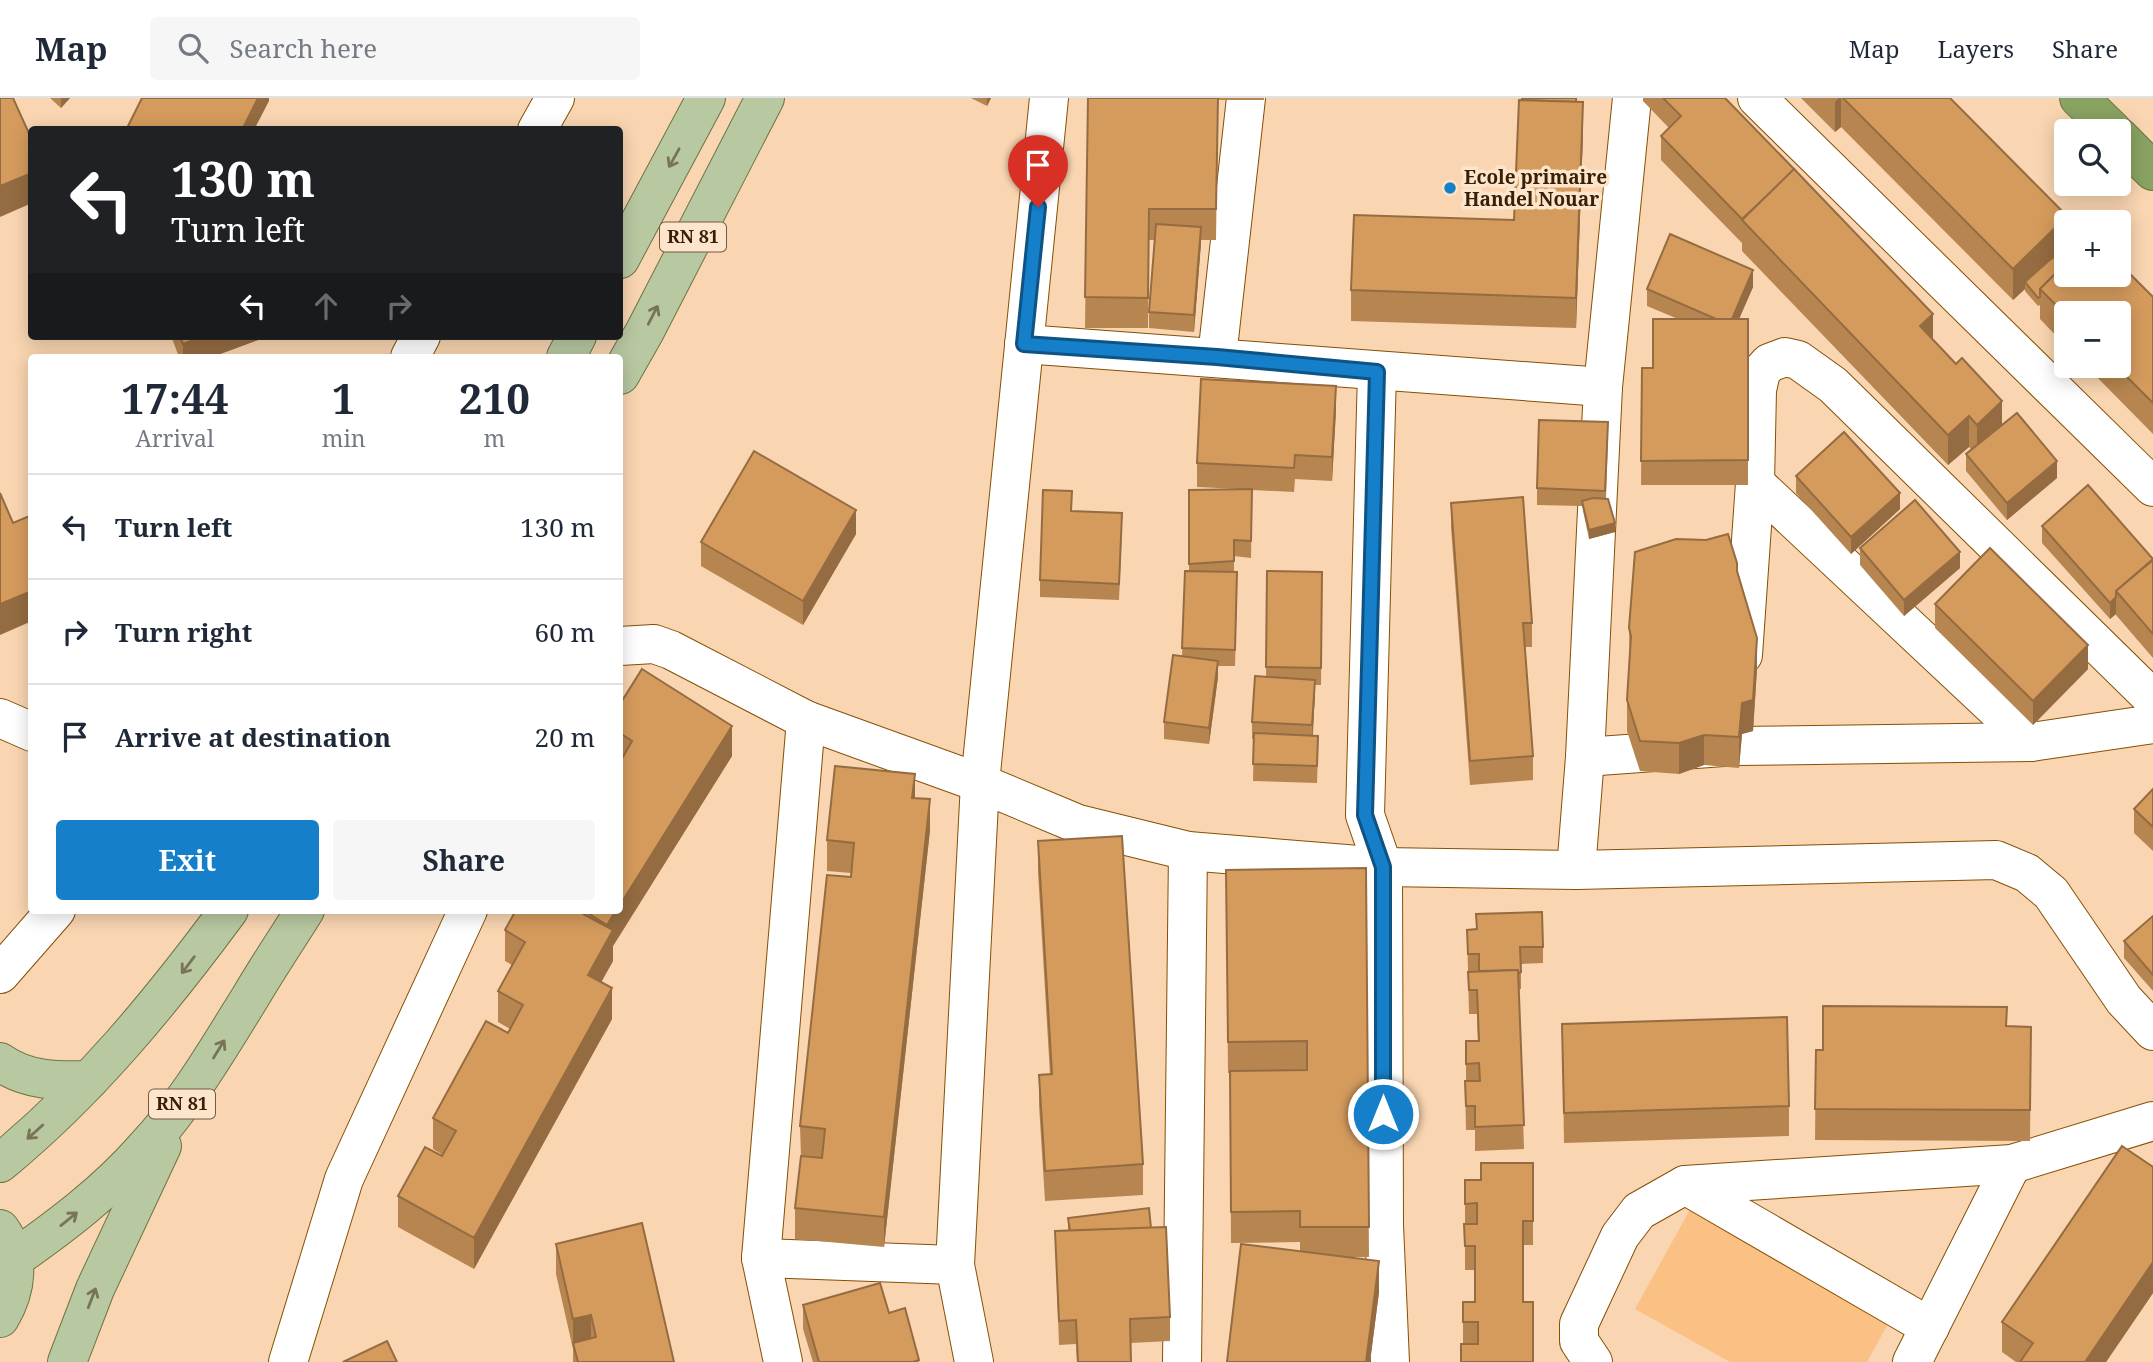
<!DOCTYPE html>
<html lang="en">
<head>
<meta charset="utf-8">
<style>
  :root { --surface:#fff; --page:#f6f6f7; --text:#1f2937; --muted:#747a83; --line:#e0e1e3; --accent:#157fca }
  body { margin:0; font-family:"Noto Serif",serif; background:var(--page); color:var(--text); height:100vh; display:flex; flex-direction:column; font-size:26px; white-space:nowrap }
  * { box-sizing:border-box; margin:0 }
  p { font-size:23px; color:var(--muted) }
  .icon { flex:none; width:38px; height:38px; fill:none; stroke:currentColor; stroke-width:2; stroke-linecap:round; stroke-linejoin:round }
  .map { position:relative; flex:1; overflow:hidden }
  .side { position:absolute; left:28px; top:256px; width:595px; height:560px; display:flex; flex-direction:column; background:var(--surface); border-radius:7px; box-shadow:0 4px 18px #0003 }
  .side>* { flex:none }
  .top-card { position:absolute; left:28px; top:28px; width:595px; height:214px; border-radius:7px; box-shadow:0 4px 18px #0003; background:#202124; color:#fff; overflow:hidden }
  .tools { position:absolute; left:2054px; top:21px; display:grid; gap:14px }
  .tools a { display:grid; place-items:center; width:77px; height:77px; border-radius:7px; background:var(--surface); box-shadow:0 4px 18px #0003; font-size:35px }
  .pin { position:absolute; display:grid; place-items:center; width:60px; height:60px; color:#fff; margin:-72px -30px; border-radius:50% 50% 50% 0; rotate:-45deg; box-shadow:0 0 7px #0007 }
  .pin .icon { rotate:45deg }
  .me { position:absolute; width:77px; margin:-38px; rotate:0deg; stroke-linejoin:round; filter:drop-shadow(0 0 5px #0008) }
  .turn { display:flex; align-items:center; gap:24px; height:147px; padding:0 28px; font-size:32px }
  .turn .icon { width:91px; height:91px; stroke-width:2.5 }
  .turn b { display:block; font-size:49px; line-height:60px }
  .lanes { display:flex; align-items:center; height:66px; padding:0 28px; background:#0003; justify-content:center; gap:35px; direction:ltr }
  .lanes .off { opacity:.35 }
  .eta { display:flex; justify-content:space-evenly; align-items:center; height:119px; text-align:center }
  .eta b { font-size:42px; font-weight:700; line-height:49px }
  .action { display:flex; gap:14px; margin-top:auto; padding:14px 28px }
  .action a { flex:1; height:80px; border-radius:7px; background:var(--accent); color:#fff; font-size:28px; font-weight:700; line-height:80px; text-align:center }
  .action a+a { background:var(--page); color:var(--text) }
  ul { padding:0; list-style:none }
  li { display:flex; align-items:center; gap:21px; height:105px; padding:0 28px; border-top:2px solid var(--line) }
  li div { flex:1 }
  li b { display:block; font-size:26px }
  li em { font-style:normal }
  header { display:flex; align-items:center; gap:42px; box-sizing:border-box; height:98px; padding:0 35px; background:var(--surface); border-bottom:2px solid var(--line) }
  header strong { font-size:33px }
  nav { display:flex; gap:38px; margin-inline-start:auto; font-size:24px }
  .search { width:490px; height:63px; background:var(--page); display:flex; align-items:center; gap:18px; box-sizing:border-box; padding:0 24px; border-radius:7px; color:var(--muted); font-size:26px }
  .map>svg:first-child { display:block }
</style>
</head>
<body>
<header>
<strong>Map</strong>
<div class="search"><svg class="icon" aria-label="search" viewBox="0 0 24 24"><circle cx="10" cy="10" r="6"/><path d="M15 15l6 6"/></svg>Search here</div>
<nav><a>Map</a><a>Layers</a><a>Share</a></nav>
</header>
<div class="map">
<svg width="2153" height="1264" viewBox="0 0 2153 1264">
  <rect width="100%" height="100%" fill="#f9d5b1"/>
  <!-- green -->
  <path fill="#fbc084" d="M1702,1090L1902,1200L1867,1264H1730L1635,1211Z"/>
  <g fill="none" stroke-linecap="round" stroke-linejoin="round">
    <!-- street casing -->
    <g stroke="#855004" stroke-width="40">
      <g id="street">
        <path d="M1757,0L2153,389"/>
        <path d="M537,32L555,0"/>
        <path d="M1024,246C1217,259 1410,276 1603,289"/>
        <path d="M410,259L421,238"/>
        <path d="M1217,259L1246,0"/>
        <path d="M1377,274L1365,717L1383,769L1384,1127L1390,1264"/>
        <path d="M1755,385L2031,644"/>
        <path d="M620,548L654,546L671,552L806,622L980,685L1078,726L1188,753L1383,769L1576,772L1996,762L2027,775L2051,795L2124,902L2153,933"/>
        <path d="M1743,557L1755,385L1757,292L1761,274L1769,265L1785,259L1798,262L1833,287L2153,601"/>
        <path d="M0,620L32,634"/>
        <path d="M1585,659L1737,648L2031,644L2153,626"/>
        <path d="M1576,772L1585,659L1603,289L1632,0"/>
        <path d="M0,876L56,812"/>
        <path d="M1685,1087L1930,1229"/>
        <path d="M761,1160L955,1167"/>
        <path d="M288,1264L344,1081L468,812"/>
        <path d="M783,1264L761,1160L806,622"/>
        <path d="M974,1264L955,1167L980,685L1049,0"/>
        <path d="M1182,1264L1188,753"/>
        <path d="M1593,1264L1579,1243V1226L1620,1138L1639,1113L1685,1087L2012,1066L2153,1023"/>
        <path d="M1912,1264L2012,1066"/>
      </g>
    </g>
    <!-- primary casing -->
    <g stroke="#6c7542" stroke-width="40">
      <g id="primary">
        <path d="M620,161L706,0"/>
        <path d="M566,259L577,238"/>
        <path d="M620,277L645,233L765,0"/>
        <path d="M0,964C27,983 57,983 89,982"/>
        <path d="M0,1065C89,992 161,904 229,812"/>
        <path d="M0,1131C21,1160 17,1191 0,1220"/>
        <path d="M14,1161C61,1128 106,1094 144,1051C187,1005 218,951 251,898C268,869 287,841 305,812"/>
        <path d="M67,1264L95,1191L162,1048"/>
      </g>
    </g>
    <!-- highway casing -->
    <g stroke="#6c7542" stroke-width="40">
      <g id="highway">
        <path d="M2079,0L2113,33"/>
        <path d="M2119,39L2153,73"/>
      </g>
    </g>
    <!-- street -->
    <use href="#street" stroke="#fff" stroke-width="38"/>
    <!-- primary -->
    <use href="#primary" stroke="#b8c8a1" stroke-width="38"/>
    <!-- highway -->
    <use href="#highway" stroke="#89a362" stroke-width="38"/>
  </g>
  <!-- wall -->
  <g fill="#b78550">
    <path d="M50,0H70L61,10Z"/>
    <path d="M971,0H991L987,8Z"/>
    <path d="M1088,0H1264V2H1218L1216,142H1201L1194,234L1149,230V214L1155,142H1149L1148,230H1085Z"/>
    <path d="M1643,0H1725L1933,242L2002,327L2057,380L2007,422L1966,373V356L1972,352L1969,349L1948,367L1742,153V145L1661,62V38L1669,30L1643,3Z"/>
    <path d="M1801,0H1950L2067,124V149L2055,161L2062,169L2153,199V336L2086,268H2119L2067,215V249L2040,221V207L2038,208L2025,193V191L2013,202L1841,29L1835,34Z"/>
    <path d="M1576,4L1583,35L1576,230L1351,223V192L1514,122Z"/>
    <path d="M1753,189L1739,221H1748V387H1641L1642,270H1653L1678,221L1647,208V191Z"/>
    <path d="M171,238H269L212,259H179Z"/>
    <path d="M1336,312L1332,383L1295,381L1294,394L1252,392L1251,460L1234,458V474L1237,491L1235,568H1218V579L1209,646L1164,641V624L1182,558L1185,473H1189V392L1240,391L1197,389V365Z"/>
    <path d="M1608,341L1606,401L1615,434L1589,441L1582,408L1537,407V390Z"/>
    <path d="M1796,378L1900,411L1851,456L1796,395Z"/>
    <path d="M1451,405L1532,525V549H1525L1533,658V682L1470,687L1451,429Z"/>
    <path d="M1072,413L1122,432L1119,502L1040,499V482Z"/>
    <path d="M2042,428L2153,461V560L2116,517V516L2110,521L2042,445Z"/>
    <path d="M856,436L803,527L701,468V444Z"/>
    <path d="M1860,450L1960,470L1904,518L1860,467Z"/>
    <path d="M1267,473L1322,474L1321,587H1315L1313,638L1318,654L1317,685L1253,683L1254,641H1252V624L1266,579Z"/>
    <path d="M1737,476L1757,571L1753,633L1742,636L1739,670L1704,667L1679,676L1640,673L1627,633V602L1630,564L1629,530Z"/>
    <path d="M1935,506L2088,571L2033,627L1935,530Z"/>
    <path d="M620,606L732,658L613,848V863L601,884L612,921L474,1171L398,1129V1098L442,1058L443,1057L433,1051V1020L508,935L510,931L498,924V893L512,867L505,863V832L516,812H620Z"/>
    <path d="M2153,691V753L2134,735V711Z"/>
    <path d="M915,700L930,732L884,1149L795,1141V1110L801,1059L800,1028L851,775L827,773V742Z"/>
    <path d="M1038,743L1143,1066V1097L1045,1103L1039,1007V977L1050,976L1038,774Z"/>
    <path d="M1366,770L1369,1159H1349L1379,1194L1370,1264H1227L1300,1154V1144L1231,1145L1230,975H1228L1226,772Z"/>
    <path d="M1476,816L1543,849V865L1521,866V891H1519L1524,1051L1475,1053V1032H1466L1465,983H1466V943H1478L1477,916H1469L1468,874L1479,873H1468L1467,832L1476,831Z"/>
    <path d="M2153,818V893L2124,860V843Z"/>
    <path d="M1562,926L1789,1008V1038L1564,1045Z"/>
    <path d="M2007,928L2031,929L2030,1043L1815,1042L1816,952Z"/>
    <path d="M1533,1065V1147H1523V1204L1533,1264L1463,1246V1204H1475V1172H1465V1082H1481Z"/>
    <path d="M2153,1069V1195L2106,1264H2016L2002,1254V1224Z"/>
    <path d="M1068,1120L1151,1130L1170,1219V1243L1130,1245L1131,1264H1077L1076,1246L1059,1247L1055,1133H1068Z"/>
    <path d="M556,1146L674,1264H573V1251L556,1176Z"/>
    <path d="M803,1207L889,1215L919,1264H813L803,1231Z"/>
  </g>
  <!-- shaded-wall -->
  <g fill="#956c41">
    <path d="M61,0H70L61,10Z"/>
    <path d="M258,0H269V3L254,32H242Z"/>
    <path d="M987,0H991L987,8Z"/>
    <path d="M1839,0H1841V29L1835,34V4Z"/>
    <path d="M1583,4V35L1576,230V200Z"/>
    <path d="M32,75V105L0,119V88Z"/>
    <path d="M2067,118V149L2028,188L2025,184V191L2013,202V171Z"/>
    <path d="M1201,129V146L1194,234V217Z"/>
    <path d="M1753,172V189L1729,244V227Z"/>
    <path d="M1933,216V247L1920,228Z"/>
    <path d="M204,238H269L212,259H183V246Z"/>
    <path d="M1336,288V312L1332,383V359Z"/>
    <path d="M2002,303V333L1977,358V327Z"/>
    <path d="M1969,318V349L1948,367V337Z"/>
    <path d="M2057,363V380L2007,422V405Z"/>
    <path d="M1900,395V411L1851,456V439Z"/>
    <path d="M856,412V436L803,527V503Z"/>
    <path d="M1615,425V434L1589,441V432Z"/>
    <path d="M1960,454V470L1904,518V502Z"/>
    <path d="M32,493V523L0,537V506Z"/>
    <path d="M2116,499V516L2110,521V505Z"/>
    <path d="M1757,540V571L1753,633L1742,636L1739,670V639L1742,605Z"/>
    <path d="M2088,547V571L2033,627V603Z"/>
    <path d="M1218,563V579L1209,646V630Z"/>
    <path d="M1315,582V598L1312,644V627Z"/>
    <path d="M732,628V658L613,848V863L588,908V877L607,843V827L616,812H620V807Z"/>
    <path d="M1704,637V667L1679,676V645Z"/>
    <path d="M915,676V706L912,700Z"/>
    <path d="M930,701V732L884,1149V1119Z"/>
    <path d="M612,890V921L474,1171V1140Z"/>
    <path d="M1379,1163V1194L1370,1264H1366Z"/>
    <path d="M2153,1164V1195L2106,1264H2085Z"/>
    <path d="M591,1217V1247L573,1245V1252V1221Z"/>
  </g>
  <!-- building -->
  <g fill="#d59b5d" stroke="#956c41" stroke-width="2">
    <path d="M0,0H13L32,42V75L0,88Z"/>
    <path d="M142,0H258L242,32H126Z"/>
    <path d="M1088,0H1218L1216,111H1149L1148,200L1085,199Z"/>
    <path d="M1522,0H1576V4L1522,2Z"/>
    <path d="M1663,0H1725L1795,72L1742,121L1661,38L1681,18Z"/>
    <path d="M1843,0H1950L2067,118L2013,171Z"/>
    <path d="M1519,2L1583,4L1576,200L1351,192L1354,117L1514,122Z"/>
    <path d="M1794,71L1933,216L1920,228L1956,266L1962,260L2002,303L1977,327L1969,318L1948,337L1742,122Z"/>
    <path d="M1156,126L1201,129L1194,217L1149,214Z"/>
    <path d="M1670,136L1753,172L1732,221H1716L1647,191Z"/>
    <path d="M2053,159L2062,169L2040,191V199L2038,200L2025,184Z"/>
    <path d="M2067,164V177H2119V165L2153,199V305L2116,268H2119V215H2067V218L2040,191Z"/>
    <path d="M1653,221H1748V362L1641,363L1642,270H1653Z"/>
    <path d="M180,238H204L183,246Z"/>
    <path d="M1201,281L1336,288L1332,359L1295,357L1294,370L1197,365Z"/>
    <path d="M2017,315L2057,363L2007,405L1966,356Z"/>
    <path d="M1539,322L1608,324L1605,393L1537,390Z"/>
    <path d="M1844,334L1900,395L1851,439L1796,378Z"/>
    <path d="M754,353L856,412L803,503L701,444Z"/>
    <path d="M2088,387L2153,461L2116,493V499L2110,505L2042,428Z"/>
    <path d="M1252,391L1251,443L1234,442V463L1189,466V392Z"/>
    <path d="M1043,392L1072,393L1071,413L1122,415L1119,486L1040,482Z"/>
    <path d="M0,395L13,425L32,417V493L0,506Z"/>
    <path d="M1523,399L1532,525H1523L1533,658L1470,663L1451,405Z"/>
    <path d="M1593,400L1608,401L1615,425L1589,432L1582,403Z"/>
    <path d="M1915,402L1960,454L1904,502L1860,450Z"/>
    <path d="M1728,436L1737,465V473L1757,540L1753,602L1742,605L1739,639L1704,637L1679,645L1640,643L1627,602L1631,538L1629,530L1635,454L1676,441L1706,442Z"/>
    <path d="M1990,450L2088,547L2033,603L1935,506Z"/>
    <path d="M2153,462V536L2116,493Z"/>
    <path d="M1185,473L1237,474L1235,552L1182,550Z"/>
    <path d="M1267,473L1322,474L1321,570L1266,569Z"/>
    <path d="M1173,557L1218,563L1209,630L1164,624Z"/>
    <path d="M642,571L732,628L620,807V664L632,643L620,635V606Z"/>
    <path d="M1255,578L1315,582L1312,627L1252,624Z"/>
    <path d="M1254,635L1318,638L1317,668L1253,666Z"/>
    <path d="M835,668L915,676L912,700L930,701L884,1119L795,1110L801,1058L822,1060L825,1031L800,1028L827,777L851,779L854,745L827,742Z"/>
    <path d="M2153,691V729L2134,711Z"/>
    <path d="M1122,738L1143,1066L1045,1073L1039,977L1052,976L1038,743Z"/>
    <path d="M1366,770L1369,1129H1300V1113L1231,1114L1230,973L1307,972V943L1228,944L1226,772Z"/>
    <path d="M516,812H576L613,832L588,877L612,890L474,1140L398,1098L425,1049L442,1058L456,1033L433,1020L486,923L508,935L523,907L498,893L525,844L505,832Z"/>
    <path d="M583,812H616L607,827Z"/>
    <path d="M1542,814L1543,849H1520L1521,874L1518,875V872L1479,873V856H1468L1467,832L1477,831L1476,816Z"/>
    <path d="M2153,818V877L2124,843Z"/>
    <path d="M1518,872L1524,1027L1475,1029V1008H1466L1465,983H1480L1479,965L1466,966V943H1479L1477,892H1469L1468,874Z"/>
    <path d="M1823,908L2007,909L2006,928L2031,929L2030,1012L1815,1011L1816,952H1823Z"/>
    <path d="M1787,919L1789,1008L1564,1015L1562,926Z"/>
    <path d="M2122,1048L2153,1069V1164L2085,1264H2020L2033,1245L2002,1224Z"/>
    <path d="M1481,1065H1533V1123H1523V1204H1533V1264H1461V1246H1478V1224H1463V1204H1475V1148H1465L1464,1126H1477V1105L1465,1106V1082H1481Z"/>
    <path d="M1149,1110L1151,1130L1070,1133L1068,1120Z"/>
    <path d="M642,1125L674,1264H578L573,1245L596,1239L591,1217L573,1221L556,1146Z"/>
    <path d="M1166,1129L1170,1219L1130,1221L1131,1264H1078L1076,1222L1059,1223L1055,1133Z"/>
    <path d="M1241,1146L1379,1163L1366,1264H1227Z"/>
    <path d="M880,1185L889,1215L905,1210L919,1262L913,1264H819L803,1207Z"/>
    <path d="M387,1243L397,1264H343Z"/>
  </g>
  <!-- one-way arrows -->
  <defs><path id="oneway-shaft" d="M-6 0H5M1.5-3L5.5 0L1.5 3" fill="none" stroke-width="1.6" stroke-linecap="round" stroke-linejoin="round" transform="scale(1.75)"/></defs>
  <g stroke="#787454">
    <use href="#oneway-shaft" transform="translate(674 60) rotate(119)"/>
    <use href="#oneway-shaft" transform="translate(653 217) rotate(-63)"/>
    <use href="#oneway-shaft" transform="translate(188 867) rotate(127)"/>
    <use href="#oneway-shaft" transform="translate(219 951) rotate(-58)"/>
    <use href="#oneway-shaft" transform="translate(35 1034) rotate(138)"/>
    <use href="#oneway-shaft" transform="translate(69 1121) rotate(-39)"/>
    <use href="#oneway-shaft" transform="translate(92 1200) rotate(-69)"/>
  </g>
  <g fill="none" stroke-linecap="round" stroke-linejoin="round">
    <!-- route casing -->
    <g stroke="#0e5383" stroke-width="18">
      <path id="route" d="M1038,109L1024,246L1217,259L1377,274L1365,717L1383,769V1016"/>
    </g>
    <!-- route -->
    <use href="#route" stroke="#157fca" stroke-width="12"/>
  </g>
  <!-- markers -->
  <circle fill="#157fca" stroke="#fde5cc" stroke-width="2.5" cx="1450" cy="90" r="7"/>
  <g text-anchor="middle" stroke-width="7" stroke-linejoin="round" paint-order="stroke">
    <!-- shield labels -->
    <g fill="#fde5cc" stroke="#725b41" stroke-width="2">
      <rect x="660" y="124.5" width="66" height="29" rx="5"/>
      <rect x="149" y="991.5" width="66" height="29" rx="5"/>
    </g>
    <g font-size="18" font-weight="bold" fill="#372006">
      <text x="693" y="145">RN 81</text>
      <text x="182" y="1012">RN 81</text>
    </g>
    <!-- poi labels -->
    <g font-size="19" font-weight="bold" fill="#372006" stroke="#fde5cc" text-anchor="start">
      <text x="1464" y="86">Ecole primaire<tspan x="1464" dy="22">Handel Nouar</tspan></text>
    </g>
  </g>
</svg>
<div class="tools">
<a><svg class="icon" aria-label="search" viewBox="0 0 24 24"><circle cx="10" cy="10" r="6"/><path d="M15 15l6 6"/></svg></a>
<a>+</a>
<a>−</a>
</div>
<div class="pin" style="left:1038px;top:109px;background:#d93025"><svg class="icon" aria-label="arrive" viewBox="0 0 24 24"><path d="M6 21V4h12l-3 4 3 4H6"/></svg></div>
<svg class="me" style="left:1383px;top:1016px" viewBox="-20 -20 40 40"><circle r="17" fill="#157fca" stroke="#fff" stroke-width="3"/><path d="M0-11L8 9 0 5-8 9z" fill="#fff"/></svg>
<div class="top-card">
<div class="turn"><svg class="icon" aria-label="left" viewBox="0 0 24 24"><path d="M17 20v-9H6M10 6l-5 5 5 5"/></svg><div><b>130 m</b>Turn left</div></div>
<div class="lanes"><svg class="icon" aria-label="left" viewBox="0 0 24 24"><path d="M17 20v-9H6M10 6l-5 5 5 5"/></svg><svg class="icon off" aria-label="ahead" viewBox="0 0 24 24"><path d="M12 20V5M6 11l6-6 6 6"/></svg><svg class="icon off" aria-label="right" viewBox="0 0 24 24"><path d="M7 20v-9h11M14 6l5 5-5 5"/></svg></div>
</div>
<section class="side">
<div class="eta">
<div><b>17:44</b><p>Arrival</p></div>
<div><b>1</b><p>min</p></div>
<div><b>210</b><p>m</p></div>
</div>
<ul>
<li><svg class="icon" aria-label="left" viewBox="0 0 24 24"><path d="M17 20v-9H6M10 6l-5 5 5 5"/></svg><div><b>Turn left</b></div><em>130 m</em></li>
<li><svg class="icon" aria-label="right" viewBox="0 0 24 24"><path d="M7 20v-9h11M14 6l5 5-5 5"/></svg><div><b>Turn right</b></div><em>60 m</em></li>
<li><svg class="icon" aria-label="arrive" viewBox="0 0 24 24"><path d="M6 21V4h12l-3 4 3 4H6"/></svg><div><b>Arrive at destination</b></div><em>20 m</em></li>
</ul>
<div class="action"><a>Exit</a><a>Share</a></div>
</section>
</div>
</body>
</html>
